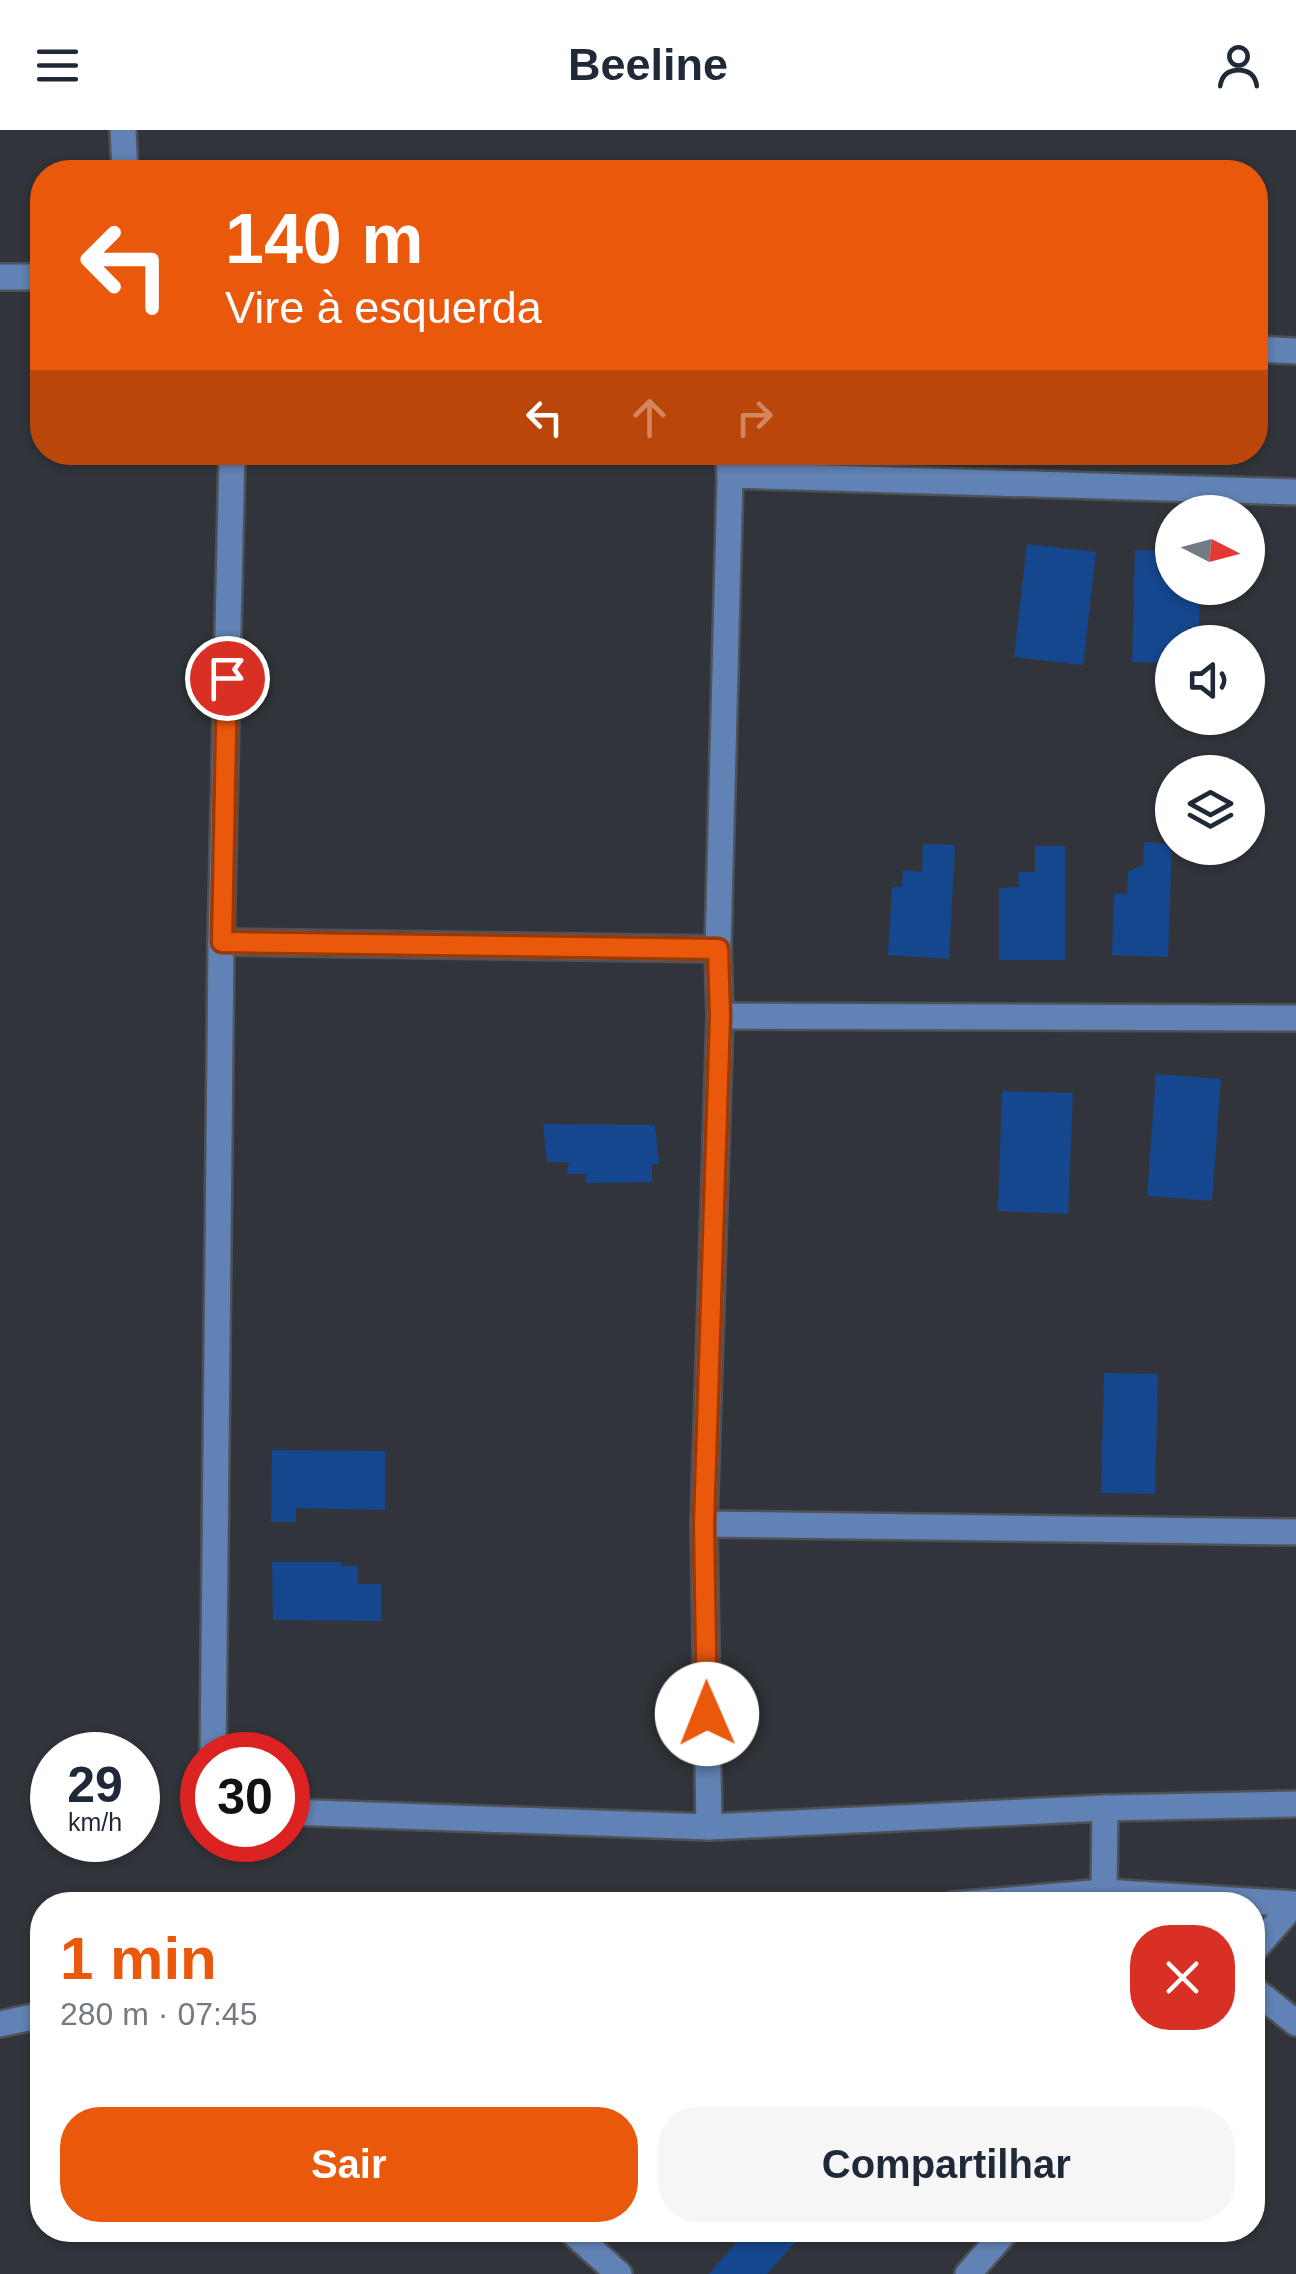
<!DOCTYPE html>
<html lang="pt">
<head>
<meta charset="utf-8">
<style>
  :root { --surface:#fff; --page:#f6f6f7; --text:#1f2937; --muted:#747a83; --accent:#ea580c }
  body { margin:0; font-family:Helvetica,sans-serif; background:var(--page); color:var(--text); height:100vh; display:flex; flex-direction:column; font-size:38px; white-space:nowrap }
  * { box-sizing:border-box; margin:0 }
  p { font-size:32px; color:var(--muted) }
  .icon { flex:none; width:55px; height:55px; fill:none; stroke:currentColor; stroke-width:2; stroke-linecap:round; stroke-linejoin:round }
  .map { position:relative; flex:1; overflow:hidden }
  .drawer { position:absolute; left:30px; top:1762px; width:1235px; height:350px; display:flex; flex-direction:column; background:var(--surface); border-radius:40px; box-shadow:0 2px 8px #0004 }
  .drawer>* { flex:none }
  .top-card { position:absolute; left:30px; top:30px; width:1238px; height:305px; border-radius:40px; box-shadow:0 2px 8px #0004; background:#ea580c; color:#fff; overflow:hidden }
  .needle { width:65px; rotate:96deg }
  .tools { position:absolute; left:1155px; top:365px; display:grid; gap:20px }
  .tools a { display:grid; place-items:center; width:110px; height:110px; border-radius:50%; background:var(--surface); box-shadow:0 2px 8px #0004; font-size:50px }
  .speed { position:absolute; left:30px; top:1602px; display:flex; gap:20px; font-size:50px; font-weight:700; text-align:center }
  .speed>* { display:grid; place-content:center; width:130px; height:130px; border-radius:50%; background:var(--surface); box-shadow:0 2px 8px #0004; line-height:1 }
  .speed small { font-size:25px; font-weight:400 }
  .speed .limit { border:15px solid #d22; background:#fff; color:#111 }
  .pin { position:absolute; display:grid; place-items:center; width:85px; height:85px; color:#fff; margin:-42px; border:5px solid #fff; border-radius:50%; box-shadow:0 2px 10px #0007 }
  .me { position:absolute; width:110px; margin:-55px; rotate:359deg; stroke-linejoin:round; filter:drop-shadow(0 0 8px #0008) }
  .turn { display:flex; align-items:center; gap:35px; height:210px; padding:0 30px; font-size:45px }
  .turn .icon { width:130px; height:130px; stroke-width:2.5 }
  .turn b { display:block; font-size:70px; line-height:85px }
  .lanes { display:flex; align-items:center; height:95px; padding:0 30px; background:#0003; justify-content:center; gap:50px; direction:ltr }
  .lanes .off { opacity:.35 }
  .round { display:grid; place-items:center; flex:none; width:105px; height:105px; border-radius:40px; background:var(--page) }
  .overview { display:flex; align-items:center; justify-content:space-between; height:170px; padding:0 30px }
  h1 { font-size:60px; font-weight:800; line-height:75px; color:var(--accent) }
  .primary-button { display:flex; gap:20px; margin-top:auto; padding:20px 30px }
  .primary-button a { flex:1; height:115px; border-radius:40px; background:var(--accent); color:#fff; font-size:40px; font-weight:800; line-height:115px; text-align:center }
  .primary-button a+a { background:var(--page); color:var(--text) }
  header { display:flex; justify-content:space-between; align-items:center; height:130px; padding:0 30px; background:var(--surface); font-size:45px; font-weight:800 }
  .map>svg:first-child { display:block }
</style>
</head>
<body>
<header><svg class="icon" aria-label="menu" viewBox="0 0 24 24"><path d="M4 6h16M4 12h16M4 18h16"/></svg>Beeline<svg class="icon" aria-label="person" viewBox="0 0 24 24"><circle cx="12" cy="8" r="4"/><path d="M4 21q1-7 8-7t8 7"/></svg></header>
<div class="map">
<svg width="1296" height="2144" viewBox="0 0 1296 2144">
  <rect width="100%" height="100%" fill="#31353b"/>
  <!-- building -->
  <g fill="#15478e">
    <path d="M1027,414L1096,422L1083,535L1014,527Z"/>
    <path d="M1135,420L1172,421V458H1200L1199,497H1189L1188,512H1172V533L1132,532Z"/>
    <path d="M1144,712L1172,714L1168,827L1112,825L1114,764H1127L1128,742L1143,735Z"/>
    <path d="M923,714L955,715L949,829L888,825L892,757H902L903,740L922,742Z"/>
    <path d="M1035,716H1065V830H999V758L1019,757L1018,742H1035Z"/>
    <path d="M1156,944L1221,949L1212,1071L1147,1066Z"/>
    <path d="M1002,961L1073,963L1068,1084L998,1081Z"/>
    <path d="M543,994L655,995L659,1034H652V1052L585,1053L586,1044H566L569,1032H547Z"/>
    <path d="M1104,1243L1158,1244L1155,1364L1101,1363Z"/>
    <path d="M272,1320L385,1321V1380L296,1378V1392H271Z"/>
    <path d="M272,1432H342V1436H358V1454H381V1491L273,1490Z"/>
    <path d="M747,2100H806L767,2144H709Z"/>
  </g>
  <g fill="none" stroke-linecap="round" stroke-linejoin="round">
    <!-- minor casing -->
    <g stroke="#4e5157" stroke-width="30">
      <g id="minor">
        <path d="M123,0L125,42"/>
        <path d="M0,147H42"/>
        <path d="M1255,219L1296,221"/>
        <path d="M730,345L1296,362"/>
        <path d="M221,812L718,819"/>
        <path d="M720,886L1296,888"/>
        <path d="M704,1394L1296,1402"/>
        <path d="M213,1625L221,812L232,322"/>
        <path d="M288,1682L709,1697L1105,1678L1296,1674"/>
        <path d="M709,1697L704,1394L720,886L718,819L730,345L728,322"/>
        <path d="M1104,1762L1105,1678"/>
        <path d="M953,1775L1104,1762L1296,1774"/>
        <path d="M1252,1822L1293,1775"/>
        <path d="M1252,1858L1296,1893"/>
        <path d="M0,1894L42,1885"/>
        <path d="M570,2100L619,2144"/>
        <path d="M968,2144L1007,2100"/>
      </g>
    </g>
    <!-- minor -->
    <use href="#minor" stroke="#6182b4" stroke-width="25"/>
  </g>
  <g fill="none" stroke-linecap="round" stroke-linejoin="round">
    <!-- route casing -->
    <g stroke="#983908" stroke-width="25">
      <path id="route" d="M227,548L222,812L718,819L720,886L704,1394L707,1584"/>
    </g>
    <!-- route -->
    <use href="#route" stroke="#ea580c" stroke-width="18"/>
  </g>
</svg>
<div class="tools">
<a><svg class="needle" viewBox="-14 -14 28 28"><path d="M0-13l5 13h-10z" fill="#e53935"/><path d="M0 13l5-13h-10z" fill="#747a83"/></svg></a>
<a><svg class="icon" aria-label="sound" viewBox="0 0 24 24"><path d="M4 9h4l5-4v14l-5-4H4zM17 9q2 3 0 6"/></svg></a>
<a><svg class="icon" aria-label="layers" viewBox="0 0 24 24"><path d="M12 4l9 5-9 5-9-5zM3 14l9 5 9-5"/></svg></a>
</div>
<div class="speed"><div>29<small>km/h</small></div><div class="limit">30</div></div>
<div class="pin" style="left:227px;top:548px;background:#d93025"><svg class="icon" aria-label="arrive" viewBox="0 0 24 24"><path d="M6 21V4h12l-3 4 3 4H6"/></svg></div>
<svg class="me" style="left:707px;top:1584px" viewBox="-20 -20 40 40"><circle r="19" fill="#fff"/><path d="M0-13L10 11 0 6-10 11z" fill="#ea580c"/></svg>
<div class="top-card">
<div class="turn"><svg class="icon" aria-label="left" viewBox="0 0 24 24"><path d="M17 20v-9H6M10 6l-5 5 5 5"/></svg><div><b>140 m</b>Vire à esquerda</div></div>
<div class="lanes"><svg class="icon" aria-label="left" viewBox="0 0 24 24"><path d="M17 20v-9H6M10 6l-5 5 5 5"/></svg><svg class="icon off" aria-label="ahead" viewBox="0 0 24 24"><path d="M12 20V5M6 11l6-6 6 6"/></svg><svg class="icon off" aria-label="right" viewBox="0 0 24 24"><path d="M7 20v-9h11M14 6l5 5-5 5"/></svg></div>
</div>
<section class="drawer">
<div class="overview"><div><h1>1 min</h1><p>280 m · 07:45</p></div><a class="round" style="background:#d93025;color:#fff"><svg class="icon" aria-label="close" viewBox="0 0 24 24"><path d="M6 6l12 12M18 6L6 18"/></svg></a></div>
<div class="primary-button"><a>Sair</a><a>Compartilhar</a></div>
</section>
</div>
</body>
</html>
